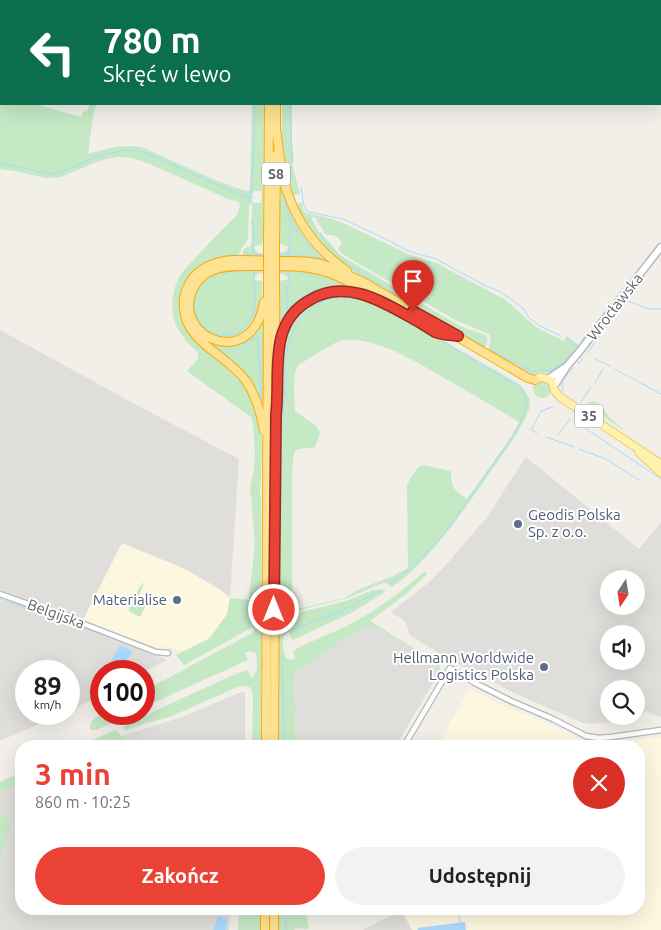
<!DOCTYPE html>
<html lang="pl">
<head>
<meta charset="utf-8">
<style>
  :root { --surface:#fff; --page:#f2f2f2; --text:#202124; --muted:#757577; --accent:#ea4335 }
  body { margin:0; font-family:Ubuntu,sans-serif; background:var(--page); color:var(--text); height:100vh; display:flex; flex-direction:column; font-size:19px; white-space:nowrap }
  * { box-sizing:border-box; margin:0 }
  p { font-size:16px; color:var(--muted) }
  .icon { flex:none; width:28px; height:28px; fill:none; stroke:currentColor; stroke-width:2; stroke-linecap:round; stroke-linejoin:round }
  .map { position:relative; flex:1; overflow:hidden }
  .details { position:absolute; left:15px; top:740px; width:630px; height:175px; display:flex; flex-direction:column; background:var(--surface); border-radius:20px; box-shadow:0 5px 20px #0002 }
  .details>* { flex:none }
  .guide { position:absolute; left:0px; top:0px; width:661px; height:105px; box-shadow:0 5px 20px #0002; background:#0b6e4f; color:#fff; overflow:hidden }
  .needle { width:32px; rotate:192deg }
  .controls { position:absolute; left:600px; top:570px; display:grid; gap:10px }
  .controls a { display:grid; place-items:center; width:45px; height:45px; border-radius:50%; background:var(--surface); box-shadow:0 5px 20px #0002; font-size:25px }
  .speed { position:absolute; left:15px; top:660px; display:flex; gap:10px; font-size:25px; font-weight:700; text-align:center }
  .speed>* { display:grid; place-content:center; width:65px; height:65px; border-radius:50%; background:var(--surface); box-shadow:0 5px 20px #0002; line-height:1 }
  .speed small { font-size:12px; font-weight:400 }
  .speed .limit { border:8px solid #d22; background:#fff; color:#111 }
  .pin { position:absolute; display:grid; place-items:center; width:42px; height:42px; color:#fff; margin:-51px -21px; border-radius:50% 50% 50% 0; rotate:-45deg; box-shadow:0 0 5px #0007 }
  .pin .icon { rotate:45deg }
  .me { position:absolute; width:55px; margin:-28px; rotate:0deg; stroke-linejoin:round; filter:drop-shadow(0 0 4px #0008) }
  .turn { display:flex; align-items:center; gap:18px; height:105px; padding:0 20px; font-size:22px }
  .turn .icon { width:65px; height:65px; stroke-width:2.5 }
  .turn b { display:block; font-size:35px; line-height:42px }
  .round { display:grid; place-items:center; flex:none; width:52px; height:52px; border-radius:26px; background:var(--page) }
  .headline { display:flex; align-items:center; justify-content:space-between; height:85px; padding:0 20px }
  h1 { font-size:30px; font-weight:700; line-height:38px; color:var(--accent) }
  .action { display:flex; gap:10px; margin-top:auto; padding:10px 20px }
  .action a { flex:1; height:58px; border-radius:30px; background:var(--accent); color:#fff; font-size:20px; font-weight:700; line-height:58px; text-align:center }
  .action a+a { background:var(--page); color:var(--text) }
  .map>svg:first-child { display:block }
</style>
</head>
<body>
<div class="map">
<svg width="661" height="930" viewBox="0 0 661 930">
  <rect width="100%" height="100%" fill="#f1efe8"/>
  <!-- commercial -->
  <g fill="#fef7e0">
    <path d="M121,543L183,568L221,590L230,598L227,614L210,638L182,652L166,646L159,649L83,620Z"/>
    <path d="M470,688L498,703L570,733L583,740L587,746H437Z"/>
    <path d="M661,737V930H412L400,909H639V746H605L607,744Z"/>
  </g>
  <!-- industrial -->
  <g fill="#e0deda" fill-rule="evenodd">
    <path d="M0,330L133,403L239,459L230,598L221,590L183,568L122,543L83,620L0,590Z"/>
    <path d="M526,457L639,549L661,522V717L654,715L647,711L636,716V689H609V716H636L624,720L609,722L592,724L583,723L516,694L448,659L410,635L405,621L391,612L428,583L446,565L487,517ZM609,579H636V606H609ZM609,634H636V661H609Z"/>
    <path d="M0,601L16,602L69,621L167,660L144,672L101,671V695L69,711V671H26V714H62L0,741Z"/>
    <path d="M367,626L378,628L437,665L439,671L437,676L396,746H296L294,674L340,642Z"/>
    <path d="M241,692L245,693V746H89L179,718Z"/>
    <path d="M21,775V909H231L229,930H0V860L11,825L7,817L0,814V784Z"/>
    <path d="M401,910L412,930H363Z"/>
  </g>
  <!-- green -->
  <g fill="#c5e8c5" fill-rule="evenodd">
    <path d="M0,94H1V104H35L81,117L83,112L87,111L90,104H97L93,115L88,154C106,149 123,144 141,147L220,182L246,191L250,190L252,104H264L263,239L262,245L254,246C255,249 255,251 258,253C261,254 280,254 284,252C288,251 287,250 288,246L280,244V175L286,195L335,265L296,257H243C242,250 244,247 251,246L252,234L251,221L252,220V203H249L248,238C245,246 241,246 239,256C215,259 197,261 186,285C181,296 178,306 182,318C185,325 195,332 200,338C220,357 242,376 254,401C264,425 262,452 261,477C261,484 259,492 261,499V746H252L253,694L251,688C245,685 241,686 235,688L167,718L146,723L127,730H125L123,727L161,708L238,673L248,670L251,678C259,673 257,662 256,654C253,651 249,650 245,653L248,660L144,707V691L254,632L253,627L184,665L176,655L210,638L227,614L230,598L249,600L255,543L251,496C248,486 253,479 254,469C256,454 254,438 253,423L251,417L187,371L197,360L199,354C196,350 192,347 188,343C184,338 180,333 177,327C170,313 171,293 179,278C184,269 192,262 199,254C211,241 224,228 237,215L240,206L239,202L228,199L152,165L133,158L119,157L111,158L96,162L61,177L47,178L14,171L0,169ZM254,191H262L261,203H254L251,200L252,194Z"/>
    <path d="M282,104H292V146L294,160L292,164L300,194L292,196L296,205L302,202L303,210L306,213L329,218L343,223L410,255L439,264L449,270L504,299L515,308L531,323L539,329L564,341L567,336L580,346L568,361L552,373H541L533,375L488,350L491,339L489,334L455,320L344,255L338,249L342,242L336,236L325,234L315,217H311L319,233H321L340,255L453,322L465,328L486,335C489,339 487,343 485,347L482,348C452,327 419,311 387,292C339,264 300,237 286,180C281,155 282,129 282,104Z"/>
    <path d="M239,262C279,263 311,259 348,277L527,380L356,283C321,264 300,264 261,264C246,264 227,261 212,267C204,270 197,276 193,284C169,324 219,363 254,334C258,330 260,326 263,322V399L262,408C256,393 249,380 238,368C216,345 167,324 192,283C202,266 221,263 239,262Z"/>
    <path d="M229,269H291L323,273L357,289L310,296L279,334L280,281L289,279C283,270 271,273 262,273C257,274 256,275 254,280L262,281C262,288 263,295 262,303C261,310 257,316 254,321C235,359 176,328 197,288C200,283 205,277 210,274C215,271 223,271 229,269Z"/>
    <path d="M338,294L367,298L374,301L519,384C524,388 530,397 530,404C530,418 502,455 494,467C476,492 459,518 439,542C426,557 409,576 392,587L386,583H383L347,598L288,613L290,619L298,618L301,612L346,601L373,590L381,589L385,591L382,594L351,613L297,638L292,640L289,632C286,634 284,635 283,638C282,641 283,644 283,647C284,656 285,662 295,659L293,651L304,645L347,626L368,614L395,596L425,571L427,574L423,578L406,594L370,621L439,664L440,668L439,671L437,665L433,662L378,628L367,626L340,642L294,674L296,746H279L281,353C284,332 297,307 319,299C325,297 332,295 338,294ZM343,340C378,337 416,362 446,379C470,393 495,407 519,422L513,434L467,499C454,491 451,486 451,471L422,465C415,470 410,478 407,486L408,568L391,577L362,588L344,598L298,609L295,605L292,594V473L294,452L298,449L315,447L320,434L316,426L295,411L294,390L295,372L298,365L335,343Z"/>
    <circle cx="542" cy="389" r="9"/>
    <path d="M593,401L600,404L609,417L629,434L586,405L588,403Z"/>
    <path d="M145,581L137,600L146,605L140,617L130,612L129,609L139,588Z"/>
    <path d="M102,714H129L97,730H91L90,727C91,720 96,717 102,714Z"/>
    <path d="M115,730L127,741L111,746H79Z"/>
    <path d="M21,772V783L0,792V782Z"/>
    <path d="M0,814L7,817L11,825L0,860Z"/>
    <path d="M239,909H260V930H238Z"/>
    <path d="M278,909H305L309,927L306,929L297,928L293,930H278Z"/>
  </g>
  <!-- water -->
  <g fill="#aadaff">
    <path d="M121,646L131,650L132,652L121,671H105L119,647Z"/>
    <path d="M218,916L227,919L226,930H213Z"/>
    <path d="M465,922L466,930H418L417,928Z"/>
  </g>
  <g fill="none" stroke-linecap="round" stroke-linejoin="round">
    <!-- stream -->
    <g stroke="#aadaff" stroke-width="1">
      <path d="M259,0V1"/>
      <path d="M289,0V1"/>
      <path d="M554,0L555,1"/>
      <path d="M660,58H661"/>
      <path d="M290,104L292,162"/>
      <path d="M0,163L46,173L58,174L94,157L106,154L126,150L141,151L234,192L246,196L253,197"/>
      <path d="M301,187L304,206L308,212L343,219L390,241L408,251L436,259L486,286L499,291L516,303L524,309L529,318L540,326L561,336"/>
      <path d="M282,188L290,221"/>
      <path d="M250,205L252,173L253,170L255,104"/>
      <path d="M252,219C256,230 252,243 254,255"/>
      <path d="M309,219L311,218"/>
      <path d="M320,233L321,236L330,247L351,267L423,311L484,346"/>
      <path d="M244,254L265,255"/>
      <path d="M279,255H294"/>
      <path d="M288,255L290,243V223L310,246L326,259"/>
      <path d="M300,255L325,259"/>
      <path d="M254,270L265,271"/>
      <path d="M238,271C229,271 220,271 212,275C179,293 196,343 233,334C243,332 250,322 253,313C257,300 254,284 254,270L243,271"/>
      <path d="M279,271H294"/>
      <path d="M300,272C314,273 331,276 344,285"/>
      <path d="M186,279C201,260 215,257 238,254"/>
      <path d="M287,309C304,293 321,286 344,286"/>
      <path d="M280,331L287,309V289L290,282L288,271"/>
      <path d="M582,340L606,311"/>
      <path d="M491,350L533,372L541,370L551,371L568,358L578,346L566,338"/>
      <path d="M587,353L626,300L648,309H661"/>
      <path d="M229,357L211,343C228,348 244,347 258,336L261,400L249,378L232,360"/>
      <path d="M594,358L610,366"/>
      <path d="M578,364L583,358"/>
      <path d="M615,369L661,394"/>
      <path d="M595,383L603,369"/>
      <path d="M563,391C560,379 566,377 573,368"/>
      <path d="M580,403L591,387"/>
      <path d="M282,418C283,411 284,403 285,396C285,391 284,386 284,380C284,367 286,352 290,339C299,312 325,292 355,297C371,299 386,309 400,317C426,331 451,347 476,361"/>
      <path d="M576,422L661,479"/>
      <path d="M537,433L531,430L541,411L553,407"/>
      <path d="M558,435L570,419"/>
      <path d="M546,437L574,447"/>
      <path d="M579,449L606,459L639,480"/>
      <path d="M390,583L410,569L439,540L457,516L505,448L519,426L525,411L527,401L521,388L481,364"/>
      <path d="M0,599L75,626"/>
      <path d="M284,635L287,632L341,611L379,591"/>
      <path d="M282,656L284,746"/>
      <path d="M285,909L286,930"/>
      <path d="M458,909L460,922"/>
    </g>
    <!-- street casing -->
    <g stroke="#b5b8bc" stroke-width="7">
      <g id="street">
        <path d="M0,594L71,619L156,652L168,653"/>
        <path d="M404,746L450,668L477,684L511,701L553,719L586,736L599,738L611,737L661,730"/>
      </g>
    </g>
    <!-- secondary casing -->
    <g stroke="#b6babf" stroke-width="9">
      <g id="secondary">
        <path d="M548,379L564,368"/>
        <path d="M554,386L567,366L579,352L661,247"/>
      </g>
    </g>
    <!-- primary casing -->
    <g stroke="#f2c960" stroke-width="9">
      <g id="primary">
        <path d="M535,380L541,377L550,380L553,384L554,390L560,397L661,464"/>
        <path d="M639,453L661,473"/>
      </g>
    </g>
    <!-- highway casing -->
    <g stroke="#f9ab00" stroke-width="10">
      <g id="highway">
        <path d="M277,0V1"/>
        <path d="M269,1L270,0"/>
        <path d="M276,128C279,150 281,176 289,197C300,227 321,253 347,271"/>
        <path d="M276,133V104"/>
        <path d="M268,245L269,104"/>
        <path d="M275,245L276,155"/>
        <path d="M365,283L528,378L535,380"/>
        <path d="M264,302C253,371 173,339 192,291C196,282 203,274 213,270C227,265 243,266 258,266C281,266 304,265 326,272C343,277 358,287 373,296C387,304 401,312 416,320C422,324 428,329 435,332C442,335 450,335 457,336"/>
        <path d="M279,350C285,306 322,281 365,295"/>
        <path d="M264,431C261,413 256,396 246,381C228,355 185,343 184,307C183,298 186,289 190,282C200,267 216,261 233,260C247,260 261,260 275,261C289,261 303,260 317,263C335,267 352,277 369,285"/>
        <path d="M266,746L268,280"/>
        <path d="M274,746L276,414L275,281"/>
        <path d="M274,909V930"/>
        <path d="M265,930V909"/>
      </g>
    </g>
    <!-- street -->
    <use href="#street" stroke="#fff" stroke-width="4.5"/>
    <!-- secondary -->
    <use href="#secondary" stroke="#fff" stroke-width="6"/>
    <!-- primary -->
    <use href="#primary" stroke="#fff2af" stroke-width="7"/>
    <!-- highway -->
    <use href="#highway" stroke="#fde293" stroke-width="8"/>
    <!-- highway-bridge casing -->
    <g stroke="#f9ab00" stroke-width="10" stroke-linecap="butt">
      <g id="highway-bridge">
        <path d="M268,280V245"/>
        <path d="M275,281V245"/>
      </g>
    </g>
    <!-- highway-bridge -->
    <use href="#highway-bridge" stroke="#fde293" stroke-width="8"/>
  </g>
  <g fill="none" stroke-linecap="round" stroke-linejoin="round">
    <!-- route casing -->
    <g stroke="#982c22" stroke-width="12">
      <path id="route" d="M274,610L276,414C279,389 275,363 281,338C285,322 295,308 310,300C347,277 386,304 419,322C424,325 430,329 435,332C442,335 450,335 458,336L413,311"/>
    </g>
    <!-- route -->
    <use href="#route" stroke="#ea4335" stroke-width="9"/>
  </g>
  <!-- markers -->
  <g fill="#5c6f8a" stroke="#fff" stroke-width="2">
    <circle cx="518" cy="524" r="5"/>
    <circle cx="177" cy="600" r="5"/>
    <circle cx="544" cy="667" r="5"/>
  </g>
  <g text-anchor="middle" stroke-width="4" stroke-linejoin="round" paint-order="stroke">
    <!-- shield labels -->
    <g fill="#fff" stroke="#8f9295" stroke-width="1">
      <rect x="262" y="162.5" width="28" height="23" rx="4"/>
      <rect x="575" y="404.5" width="28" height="23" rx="4"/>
    </g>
    <g font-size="14" font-weight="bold" fill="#5f6368">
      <text x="276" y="179">S8</text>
      <text x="589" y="421">35</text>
    </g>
    <!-- street labels -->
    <g font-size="15" fill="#5f6368" stroke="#fff">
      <text transform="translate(615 307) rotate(-52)" y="5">Wrocławska</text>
      <text transform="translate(56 614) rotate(20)" y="5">Belgijska</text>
    </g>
    <!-- service labels -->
    <g font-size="15" fill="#4e5e75" stroke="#fff" text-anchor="end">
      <text x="528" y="520" text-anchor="start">Geodis Polska<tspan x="528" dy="17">Sp. z o.o.</tspan></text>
      <text x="167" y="605">Materialise</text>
      <text x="534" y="663">Hellmann Worldwide<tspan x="534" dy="17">Logistics Polska</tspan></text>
    </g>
  </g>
</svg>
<div class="controls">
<a><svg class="needle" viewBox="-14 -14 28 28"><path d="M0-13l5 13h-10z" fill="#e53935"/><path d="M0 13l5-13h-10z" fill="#757577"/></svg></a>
<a><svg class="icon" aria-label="sound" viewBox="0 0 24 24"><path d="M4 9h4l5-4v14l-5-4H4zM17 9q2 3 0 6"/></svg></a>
<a><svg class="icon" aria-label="search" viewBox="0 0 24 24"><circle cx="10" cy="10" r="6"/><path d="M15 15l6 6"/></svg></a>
</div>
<div class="speed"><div>89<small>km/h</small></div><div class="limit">100</div></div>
<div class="pin" style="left:413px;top:311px;background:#d93025"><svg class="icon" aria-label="arrive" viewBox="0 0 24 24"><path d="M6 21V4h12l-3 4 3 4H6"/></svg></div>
<svg class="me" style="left:274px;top:610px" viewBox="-20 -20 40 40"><circle r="17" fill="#ea4335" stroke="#fff" stroke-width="3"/><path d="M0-11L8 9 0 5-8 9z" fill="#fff"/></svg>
<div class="guide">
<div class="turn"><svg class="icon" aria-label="left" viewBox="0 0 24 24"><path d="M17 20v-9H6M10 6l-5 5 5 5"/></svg><div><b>780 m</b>Skręć w lewo</div></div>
</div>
<section class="details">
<div class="headline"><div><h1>3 min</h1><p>860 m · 10:25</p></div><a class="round" style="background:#d93025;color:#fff"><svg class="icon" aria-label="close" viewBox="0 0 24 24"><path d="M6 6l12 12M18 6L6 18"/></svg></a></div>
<div class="action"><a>Zakończ</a><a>Udostępnij</a></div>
</section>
</div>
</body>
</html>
